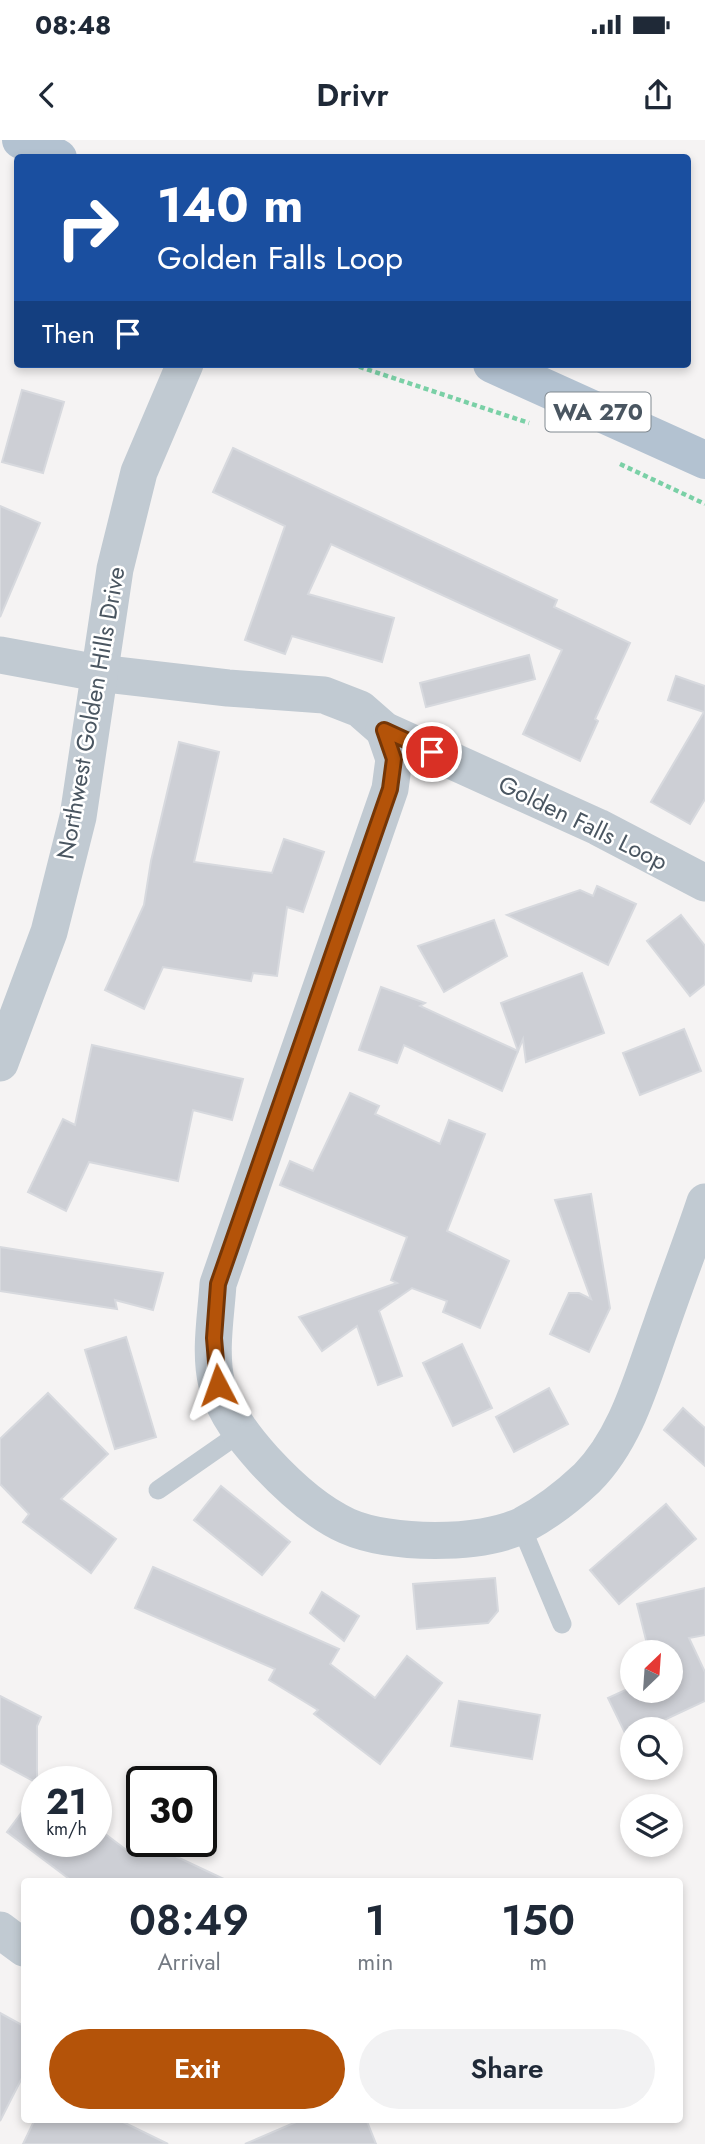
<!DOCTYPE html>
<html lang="en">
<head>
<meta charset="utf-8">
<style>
  :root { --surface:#fff; --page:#f2f2f3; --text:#1f2937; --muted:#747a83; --accent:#b45309 }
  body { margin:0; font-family:Jost,sans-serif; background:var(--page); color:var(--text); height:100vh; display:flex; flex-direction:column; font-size:26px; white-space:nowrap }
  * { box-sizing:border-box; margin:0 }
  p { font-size:23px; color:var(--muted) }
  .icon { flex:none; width:38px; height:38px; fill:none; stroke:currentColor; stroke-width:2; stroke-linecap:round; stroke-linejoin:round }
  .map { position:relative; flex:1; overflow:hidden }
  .sheet { position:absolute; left:21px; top:1738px; width:662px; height:245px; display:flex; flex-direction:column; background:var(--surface); border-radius:7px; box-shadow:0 4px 10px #0003 }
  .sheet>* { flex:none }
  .hud { position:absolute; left:14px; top:14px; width:677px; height:214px; border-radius:7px; box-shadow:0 4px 10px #0003; background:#1a4fa0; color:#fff; overflow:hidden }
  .needle { width:46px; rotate:25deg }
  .buttons { position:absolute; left:620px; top:1500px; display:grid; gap:14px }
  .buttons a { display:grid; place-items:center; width:63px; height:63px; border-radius:50%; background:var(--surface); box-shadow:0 4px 10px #0003; font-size:35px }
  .speed { position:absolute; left:21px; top:1626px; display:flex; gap:14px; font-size:35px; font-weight:700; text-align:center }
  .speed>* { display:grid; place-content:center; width:91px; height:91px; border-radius:50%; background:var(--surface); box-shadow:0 4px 10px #0003; line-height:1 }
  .speed small { font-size:18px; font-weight:400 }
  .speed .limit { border:4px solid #111; border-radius:10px; background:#fff; color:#111 }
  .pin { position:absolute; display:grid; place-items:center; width:60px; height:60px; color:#fff; margin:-30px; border:4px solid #fff; border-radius:50%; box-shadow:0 2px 7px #0007 }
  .me { position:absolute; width:77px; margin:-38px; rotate:356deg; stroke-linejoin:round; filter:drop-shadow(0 0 5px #0008) }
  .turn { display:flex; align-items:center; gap:24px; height:147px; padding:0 28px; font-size:32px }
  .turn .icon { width:91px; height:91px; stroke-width:2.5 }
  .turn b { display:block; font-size:49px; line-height:60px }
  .then { display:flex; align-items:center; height:66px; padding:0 28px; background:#0003; gap:14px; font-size:26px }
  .eta { display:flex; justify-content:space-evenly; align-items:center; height:119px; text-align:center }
  .eta b { font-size:42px; font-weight:600; line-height:49px }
  .action { display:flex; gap:14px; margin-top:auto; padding:14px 28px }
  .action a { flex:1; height:80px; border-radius:42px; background:var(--accent); color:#fff; font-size:28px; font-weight:600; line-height:80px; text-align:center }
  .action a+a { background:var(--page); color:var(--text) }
  .status { display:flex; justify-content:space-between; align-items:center; height:49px; padding:0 35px; background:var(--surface); direction:ltr }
  .status svg { height:19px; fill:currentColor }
  header { display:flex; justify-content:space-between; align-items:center; height:91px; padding:0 28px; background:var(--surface); font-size:32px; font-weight:600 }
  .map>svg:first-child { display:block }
</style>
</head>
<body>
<div class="status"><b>08:48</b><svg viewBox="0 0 49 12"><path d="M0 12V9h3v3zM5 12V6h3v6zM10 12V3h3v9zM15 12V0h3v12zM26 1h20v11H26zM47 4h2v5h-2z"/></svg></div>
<header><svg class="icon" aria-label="back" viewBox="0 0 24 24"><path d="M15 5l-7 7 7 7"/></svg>Drivr<svg class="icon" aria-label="share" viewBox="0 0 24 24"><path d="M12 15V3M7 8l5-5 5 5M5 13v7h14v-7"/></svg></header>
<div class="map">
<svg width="705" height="2004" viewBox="0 0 705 2004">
  <rect width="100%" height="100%" fill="#f5f3f3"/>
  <!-- building -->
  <g fill="#cdcfd5" stroke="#d7d9de" stroke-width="2">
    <path d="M22,250L64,262L43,333L2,322Z"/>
    <path d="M233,308L557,460L554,467L630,503L595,579L598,581L580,621L523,594L562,510L331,404L308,454L394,478L382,522L292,496L285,514L245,500L285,386L213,352Z"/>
    <path d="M0,366L40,383L0,477Z"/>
    <path d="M529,515L535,539L426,567L420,543Z"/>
    <path d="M676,536L705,546V659L690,684L651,662L704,572L668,560Z"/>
    <path d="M179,602L219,612L194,722L272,733L284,699L324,712L303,772L287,767L277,836L253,833L251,841L163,827L144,869L105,850L144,765L151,721Z"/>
    <path d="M597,746L636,764L608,825L507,775L580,750L593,756Z"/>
    <path d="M681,775L705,806V844L690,856L647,801Z"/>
    <path d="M494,780L507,816L444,852L418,806Z"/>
    <path d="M582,833L604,893L526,922L523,899L518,911L501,863Z"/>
    <path d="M381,847L425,863L420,866L518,911L502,951L404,905L397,923L359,910Z"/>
    <path d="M684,889L701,931L640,955L623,913Z"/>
    <path d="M92,905L243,939L232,980L193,970L178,1041L89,1022L66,1071L28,1052L63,979L75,985Z"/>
    <path d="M350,953L379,966L375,974L440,1004L449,980L485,994L447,1091L509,1121L480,1188L443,1172L447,1161L412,1148L379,1171L402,1236L378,1245L357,1186L322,1211L299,1177L397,1143L391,1140L407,1097L280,1045L290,1021L313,1031Z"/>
    <path d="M591,1054L610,1168L589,1212L550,1194L569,1153H579L591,1159L555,1060Z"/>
    <path d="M0,1107L163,1133L153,1170L115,1160L117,1169L0,1151Z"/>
    <path d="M126,1197L156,1297L115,1309L85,1210Z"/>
    <path d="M462,1204L492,1268L453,1286L423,1223Z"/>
    <path d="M549,1248L568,1284L514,1312L496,1277Z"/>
    <path d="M48,1253L108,1314L61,1359L116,1399L91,1433L23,1382L29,1374L0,1344V1299Z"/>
    <path d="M683,1268L705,1288V1326L664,1290Z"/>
    <path d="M221,1346L290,1402L262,1435L194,1380Z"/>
    <path d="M666,1364L696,1399L619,1464L590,1430Z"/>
    <path d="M153,1427L339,1509L330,1524L375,1558L407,1516L442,1543L380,1624L314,1574L318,1570L269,1540L275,1529L135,1468Z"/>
    <path d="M495,1438L498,1471L488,1483L417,1489L413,1444Z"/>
    <path d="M705,1448V1495L689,1498L705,1532V1561L645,1589H632V1595L627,1597L608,1558L632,1547V1550H670V1512H649L637,1464Z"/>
    <path d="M322,1452L359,1476L344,1501L310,1473Z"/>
    <path d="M0,1556L41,1577L37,1586V1643L0,1623Z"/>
    <path d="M459,1561L540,1575L532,1619L451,1606Z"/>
    <path d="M37,1652V1701H96V1687L133,1715L140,1701H184L177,1717L228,1741H72L7,1692Z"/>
    <path d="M0,1873L24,1886V1934L0,1981Z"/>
    <path d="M35,1979H117L168,2004H23Z"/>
    <path d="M303,1979H366L376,2004H245Z"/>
  </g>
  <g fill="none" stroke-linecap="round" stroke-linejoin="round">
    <!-- path -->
    <g stroke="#7ad0a6" stroke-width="4.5" stroke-dasharray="5 3.5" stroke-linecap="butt">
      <path d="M351,224L529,283"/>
      <path d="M620,324L705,364"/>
    </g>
    <!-- lane -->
    <g stroke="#c1cad2" stroke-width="19">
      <path d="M158,1350L240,1293"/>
      <path d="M521,1386L562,1484"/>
    </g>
    <!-- street -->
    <g stroke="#c1cad2" stroke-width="37">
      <path d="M0,515L98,533L228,548L324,555L360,569L384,590L598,687L705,743"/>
      <path d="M384,590L394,619L390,649L218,1144C216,1176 209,1213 217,1245C225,1274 245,1299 264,1320C287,1345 316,1372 347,1386C390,1405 480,1406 523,1385C546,1373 569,1355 587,1338C627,1298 642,1238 661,1186C675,1145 691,1104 705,1062"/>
      <path d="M0,923L49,792L78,677L115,429L139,332L185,224"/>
      <path d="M0,1790L24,1808"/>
    </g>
    <!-- primary -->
    <g stroke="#b3c2d1" stroke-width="38">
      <path d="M21,0L58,18"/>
      <path d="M492,224L705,320"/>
    </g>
  </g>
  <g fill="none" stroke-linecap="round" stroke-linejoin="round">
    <!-- route casing -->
    <g stroke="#753606" stroke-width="18">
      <path id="route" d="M218,1245L214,1198L218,1144L390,649L394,619L384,590L432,612"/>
    </g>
    <!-- route -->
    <use href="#route" stroke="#b45309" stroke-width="12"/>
  </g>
  <g text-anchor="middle" stroke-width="5" stroke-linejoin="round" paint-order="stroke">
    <!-- shield labels -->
    <rect fill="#fff" stroke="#808990" stroke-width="2" x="545.5" y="252.5" width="105" height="39" rx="5"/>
    <g font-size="23" font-weight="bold" fill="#4a5661">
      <text x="598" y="280">WA 270</text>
    </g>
    <!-- street labels -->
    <g font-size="24" fill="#4a5661" stroke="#fff">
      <text transform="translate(91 573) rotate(-80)" y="8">Northwest Golden Hills Drive</text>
      <text transform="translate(583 683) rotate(26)" y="8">Golden Falls Loop</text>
    </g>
  </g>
</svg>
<div class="buttons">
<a><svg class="needle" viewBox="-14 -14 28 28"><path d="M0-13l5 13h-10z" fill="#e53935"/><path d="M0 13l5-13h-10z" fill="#747a83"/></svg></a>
<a><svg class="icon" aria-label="search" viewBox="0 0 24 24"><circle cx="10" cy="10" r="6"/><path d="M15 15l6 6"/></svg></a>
<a><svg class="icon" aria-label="layers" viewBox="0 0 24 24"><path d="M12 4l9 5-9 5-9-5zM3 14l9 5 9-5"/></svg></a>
</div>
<div class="speed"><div>21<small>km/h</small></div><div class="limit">30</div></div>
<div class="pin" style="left:432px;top:612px;background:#d93025"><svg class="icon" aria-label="arrive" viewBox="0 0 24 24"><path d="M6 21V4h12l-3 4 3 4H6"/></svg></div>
<svg class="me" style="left:218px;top:1245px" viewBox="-20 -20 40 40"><path d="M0-17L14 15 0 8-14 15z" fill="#b45309" stroke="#fff" stroke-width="4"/></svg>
<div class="hud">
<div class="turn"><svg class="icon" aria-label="right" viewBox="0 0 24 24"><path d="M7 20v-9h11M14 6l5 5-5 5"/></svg><div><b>140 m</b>Golden Falls Loop</div></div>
<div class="then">Then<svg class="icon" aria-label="arrive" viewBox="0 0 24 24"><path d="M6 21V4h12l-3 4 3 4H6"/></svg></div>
</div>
<section class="sheet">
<div class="eta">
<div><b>08:49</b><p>Arrival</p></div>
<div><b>1</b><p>min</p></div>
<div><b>150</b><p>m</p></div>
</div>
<div class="action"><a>Exit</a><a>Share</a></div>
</section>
</div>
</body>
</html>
